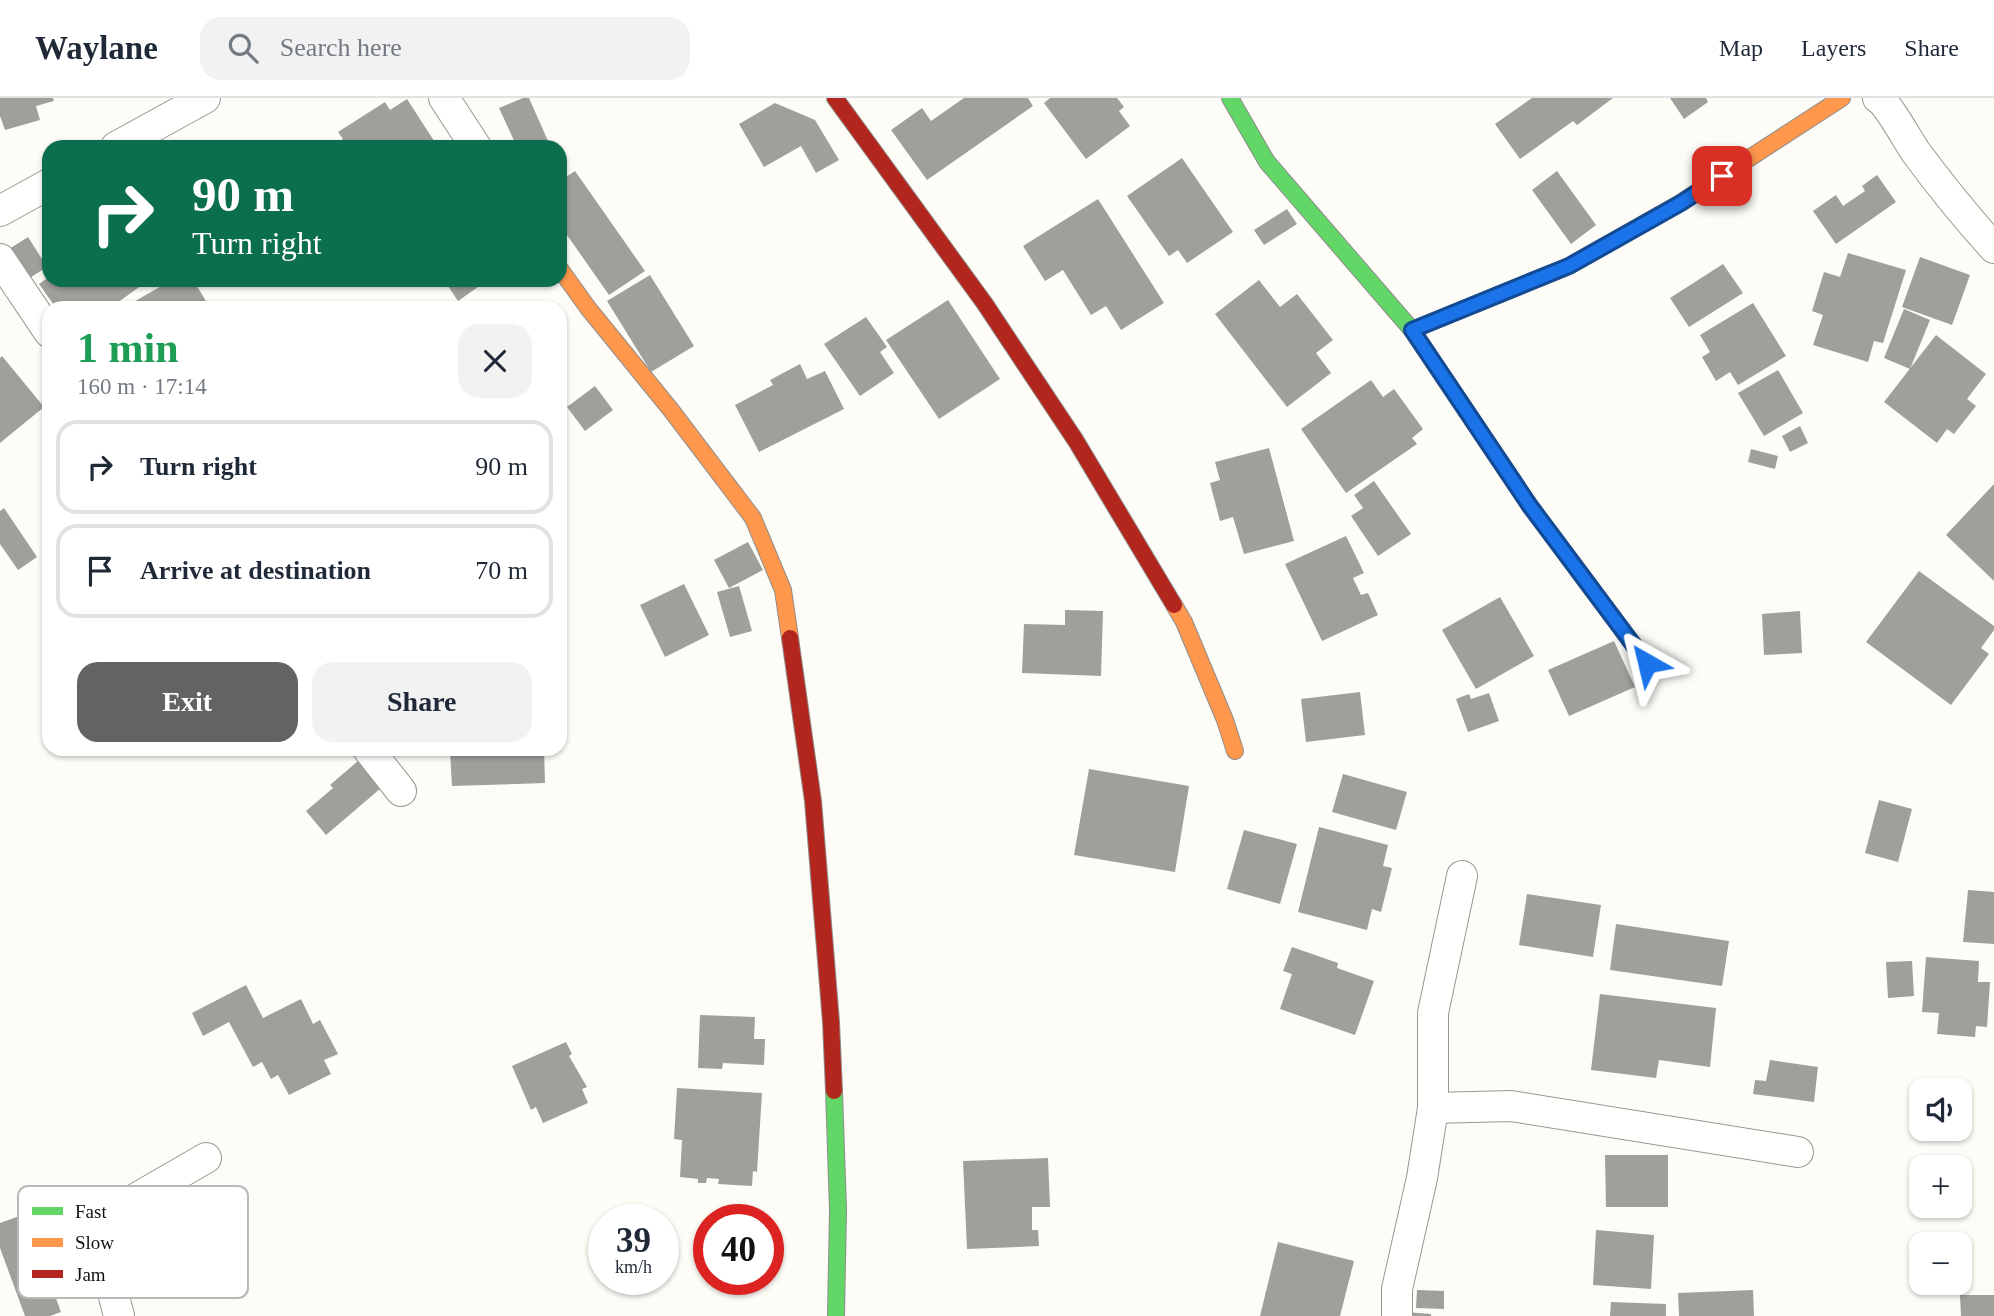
<!DOCTYPE html>
<html lang="en">
<head>
<meta charset="utf-8">
<style>
  :root { --surface:#fff; --page:#f2f2f3; --text:#1f2937; --muted:#747a83; --line:#e0e1e3; --accent:#646362 }
  body { margin:0; font-family:Georgia,serif; background:var(--page); color:var(--text); height:100vh; display:flex; flex-direction:column; font-size:26px; white-space:nowrap }
  * { box-sizing:border-box; margin:0 }
  p { font-size:23px; color:var(--muted) }
  .icon { flex:none; width:38px; height:38px; fill:none; stroke:currentColor; stroke-width:2; stroke-linecap:round; stroke-linejoin:round }
  .map { position:relative; flex:1; overflow:hidden }
  .sheet { position:absolute; left:42px; top:203px; width:525px; height:455px; display:flex; flex-direction:column; background:var(--surface); border-radius:21px; box-shadow:0 2px 5px #0004 }
  .sheet>* { flex:none }
  .top-card { position:absolute; left:42px; top:42px; width:525px; height:147px; border-radius:21px; box-shadow:0 2px 5px #0004; background:#0b6e4f; color:#fff; overflow:hidden }
  .fabs { position:absolute; left:1909px; top:980px; display:grid; gap:14px }
  .fabs a { display:grid; place-items:center; width:63px; height:63px; border-radius:14px; background:var(--surface); box-shadow:0 2px 5px #0004; font-size:35px }
  .speed { position:absolute; left:588px; top:1106px; display:flex; gap:14px; font-size:35px; font-weight:700; text-align:center }
  .speed>* { display:grid; place-content:center; width:91px; height:91px; border-radius:50%; background:var(--surface); box-shadow:0 2px 5px #0004; line-height:1 }
  .speed small { font-size:18px; font-weight:400 }
  .speed .limit { border:10px solid #d22; background:#fff; color:#111 }
  .pin { position:absolute; display:grid; place-items:center; width:60px; height:60px; color:#fff; margin:-30px; border-radius:14px; box-shadow:0 4px 10px #0006 }
  .me { position:absolute; width:77px; margin:-38px; rotate:323deg; stroke-linejoin:round; filter:drop-shadow(0 0 5px #0008) }
  .turn { display:flex; align-items:center; gap:24px; height:147px; padding:0 35px; font-size:32px }
  .turn .icon { width:91px; height:91px; stroke-width:2.5 }
  .turn b { display:block; font-size:49px; line-height:60px }
  .round { display:grid; place-items:center; flex:none; width:74px; height:74px; border-radius:21px; background:var(--page) }
  .head { display:flex; align-items:center; justify-content:space-between; height:119px; padding:0 35px }
  h1 { font-size:42px; font-weight:700; line-height:52px; color:#1e9e55 }
  .button { display:flex; gap:14px; margin-top:auto; padding:14px 35px }
  .button a { flex:1; height:80px; border-radius:21px; background:var(--accent); color:#fff; font-size:28px; font-weight:700; line-height:80px; text-align:center }
  .button a+a { background:var(--page); color:var(--text) }
  ul { padding:0; list-style:none }
  li { display:flex; align-items:center; gap:21px; height:94px; margin:0 14px 10px; padding:0 21px; border:4px solid var(--line); border-radius:21px }
  li div { flex:1 }
  li b { display:block; font-size:26px }
  li em { font-style:normal }
  header { display:flex; align-items:center; gap:42px; box-sizing:border-box; height:98px; padding:0 35px; background:var(--surface); border-bottom:2px solid var(--line) }
  header strong { font-size:33px }
  nav { display:flex; gap:38px; margin-inline-start:auto; font-size:24px }
  .search { width:490px; height:63px; background:var(--page); display:flex; align-items:center; gap:18px; box-sizing:border-box; padding:0 24px; border-radius:21px; color:var(--muted); font-size:26px }
  .map>svg:first-child { display:block }
</style>
</head>
<body>
<header>
<strong>Waylane</strong>
<div class="search"><svg class="icon" aria-label="search" viewBox="0 0 24 24"><circle cx="10" cy="10" r="6"/><path d="M15 15l6 6"/></svg>Search here</div>
<nav><a>Map</a><a>Layers</a><a>Share</a></nav>
</header>
<div class="map">
<svg width="1994" height="1218" viewBox="0 0 1994 1218">
  <rect width="100%" height="100%" fill="#fdfcf7"/>
  <!-- building -->
  <g fill="#a19f9c">
    <path d="M0,0H53L54,3L36,8L40,22L5,32L0,18Z"/>
    <path d="M523,0H529L548,43L534,49H517L499,10Z"/>
    <path d="M964,0H1028L1033,8L927,82L891,32L922,10L931,23Z"/>
    <path d="M1050,0H1117L1124,9L1119,13L1130,28L1086,61L1044,5Z"/>
    <path d="M1532,0H1613L1577,27L1573,23L1520,61L1495,26Z"/>
    <path d="M1670,0H1706L1708,4L1684,21Z"/>
    <path d="M407,1L438,49H332L343,41L338,34L385,4L390,12Z"/>
    <path d="M775,5L815,22L839,62L816,75L801,48L764,69L739,26Z"/>
    <path d="M1182,60L1233,134L1187,165L1178,152L1169,158L1127,98Z"/>
    <path d="M575,73L645,173L609,197L560,127V83Z"/>
    <path d="M1557,73L1596,127L1571,146L1532,92Z"/>
    <path d="M1877,77L1896,104L1836,146L1813,113L1836,97L1843,108L1865,93L1862,88Z"/>
    <path d="M1098,101L1164,205L1121,232L1106,208L1091,217L1063,172L1045,183L1023,148Z"/>
    <path d="M1287,111L1297,126L1264,147L1254,132Z"/>
    <path d="M28,139L47,169L28,181L9,151Z"/>
    <path d="M1848,155L1906,172L1883,245L1874,243L1868,264L1813,247L1823,217L1812,213L1824,174L1840,179Z"/>
    <path d="M1920,159L1970,177L1952,227L1902,209Z"/>
    <path d="M1723,166L1743,195L1689,229L1670,200Z"/>
    <path d="M650,177L694,248L651,274L607,203Z"/>
    <path d="M49,179V182H149L110,210H56L39,186Z"/>
    <path d="M172,182H193L206,203L194,210H123Z"/>
    <path d="M444,182H488L458,203Z"/>
    <path d="M1259,182L1280,209L1297,196L1333,242L1316,255L1331,275L1287,309L1215,216Z"/>
    <path d="M948,202L1000,281L939,321L886,242Z"/>
    <path d="M1753,205L1786,258L1738,287L1730,274L1716,283L1702,259L1710,254L1700,237Z"/>
    <path d="M1904,211L1930,222L1910,271L1884,260Z"/>
    <path d="M866,219L887,249L880,254L894,275L860,298L824,246Z"/>
    <path d="M1936,237L1986,276L1967,301L1976,308L1954,336L1947,331L1937,345L1884,304Z"/>
    <path d="M2,258L44,309L0,345V260Z"/>
    <path d="M800,266L807,281L825,273L844,311L759,354L735,307L773,287L770,282Z"/>
    <path d="M1778,272L1803,315L1764,338L1738,295Z"/>
    <path d="M1371,282L1383,299L1394,291L1423,331L1412,340L1417,346L1346,395L1301,331Z"/>
    <path d="M595,288L613,312L585,333L567,309Z"/>
    <path d="M1800,328L1808,345L1790,354L1782,338Z"/>
    <path d="M1269,350L1294,443L1244,456L1233,419L1220,423L1210,385L1220,382L1215,364Z"/>
    <path d="M1751,351L1778,358L1775,371L1748,364Z"/>
    <path d="M1374,383L1411,436L1378,458L1351,418L1363,410L1354,397Z"/>
    <path d="M1994,386V483L1946,437Z"/>
    <path d="M4,410L37,459L18,472L0,446V413Z"/>
    <path d="M1346,438L1364,475L1353,480L1361,497L1368,495L1378,517L1322,543L1285,466Z"/>
    <path d="M748,444L763,472L729,490L714,462Z"/>
    <path d="M1919,473L1994,528V532L1981,550L1989,556L1951,607L1866,544Z"/>
    <path d="M684,486L709,537L665,559L640,507Z"/>
    <path d="M739,488L752,533L730,539L717,494Z"/>
    <path d="M1500,499L1534,558L1476,591L1442,532Z"/>
    <path d="M1065,512L1103,513L1101,578L1022,575L1024,526L1065,527Z"/>
    <path d="M1800,513L1802,555L1764,557L1762,516Z"/>
    <path d="M1614,543L1635,589L1569,618L1548,572Z"/>
    <path d="M1360,594L1365,637L1306,644L1301,601Z"/>
    <path d="M1489,595L1499,623L1468,634L1456,601L1469,596L1471,601Z"/>
    <path d="M498,651H544L545,685L452,688L450,653Z"/>
    <path d="M365,657L388,684L326,737L306,713L333,690L330,687Z"/>
    <path d="M1089,671L1189,688L1175,774L1074,757Z"/>
    <path d="M1343,676L1407,694L1396,732L1332,714Z"/>
    <path d="M1879,702L1912,711L1898,764L1865,755Z"/>
    <path d="M1319,729L1388,747L1383,768L1392,770L1381,814L1372,811L1367,832L1298,814Z"/>
    <path d="M1244,732L1297,746L1280,806L1227,791Z"/>
    <path d="M1968,792L1994,794V846L1963,844Z"/>
    <path d="M1527,796L1601,807L1593,859L1519,847Z"/>
    <path d="M1616,826L1729,843L1722,888L1610,872Z"/>
    <path d="M1292,849L1338,865L1337,870L1374,883L1355,937L1280,911L1292,876L1283,873Z"/>
    <path d="M1926,859L1979,863L1978,884H1990L1987,929L1976,928L1975,939L1937,936L1939,915L1922,914Z"/>
    <path d="M1912,863L1914,898L1888,900L1886,864Z"/>
    <path d="M246,887L263,920L301,901L313,926L320,922L338,956L324,962L331,976L289,997L278,977L271,981L262,964L253,969L229,924L203,938L192,915Z"/>
    <path d="M1600,896L1716,910L1710,969L1659,962L1656,980L1591,972Z"/>
    <path d="M700,917L755,919L754,941H765L764,967L723,965L722,971L698,970Z"/>
    <path d="M566,944L572,956L569,958L587,989L582,991L588,1005L543,1025L536,1009L531,1012L512,968Z"/>
    <path d="M1770,962L1818,969L1814,1004L1753,996L1755,982L1766,983Z"/>
    <path d="M677,990L762,995L757,1074L753,1073L752,1088L718,1086L719,1081L707,1080L706,1085H698V1081L680,1079L682,1042L674,1041Z"/>
    <path d="M1605,1057H1668V1109H1606Z"/>
    <path d="M1048,1060L1050,1109H1032V1132H1038L1039,1148L967,1151L963,1063Z"/>
    <path d="M25,1116L61,1214L50,1218H25L0,1150V1125Z"/>
    <path d="M1596,1132L1654,1137L1651,1191L1593,1187Z"/>
    <path d="M1278,1144L1354,1163L1340,1218H1260Z"/>
    <path d="M1417,1192L1444,1193V1211L1416,1210Z"/>
    <path d="M1753,1192L1754,1218H1679L1678,1195Z"/>
    <path d="M1960,1197H1994V1218H1961Z"/>
    <path d="M1611,1204L1666,1206V1218H1610Z"/>
    <path d="M1406,1214L1431,1216V1218H1406Z"/>
  </g>
  <g fill="none" stroke-linecap="round" stroke-linejoin="round">
    <!-- street casing -->
    <g stroke="#979795" stroke-width="32">
      <g id="street">
        <path d="M444,0L476,49"/>
        <path d="M1878,0C1888,6 1907,41 1915,53C1940,87 1966,119 1994,150"/>
        <path d="M116,49L205,0"/>
        <path d="M0,113L49,86"/>
        <path d="M0,161L49,234"/>
        <path d="M368,651L401,693"/>
        <path d="M1433,1010L1511,1008L1798,1054"/>
        <path d="M119,1218L106,1167L110,1135L128,1105L206,1060"/>
        <path d="M1397,1218V1191L1422,1080L1433,1010V915L1462,778"/>
      </g>
    </g>
    <!-- fast casing -->
    <g stroke="#8e8d8b" stroke-width="18">
      <g id="fast">
        <path d="M1230,0L1267,64L1412,232L1530,408L1592,491"/>
        <path d="M834,993L838,1112L836,1218"/>
      </g>
    </g>
    <!-- slow casing -->
    <g stroke="#8e8d8b" stroke-width="18">
      <g id="slow">
        <path d="M560,171L588,210L671,312L753,420L783,492L790,540"/>
        <path d="M1412,232L1569,168L1680,105L1842,0"/>
        <path d="M1592,491L1647,565"/>
        <path d="M1174,507L1184,524L1225,622L1235,653"/>
      </g>
    </g>
    <!-- jam casing -->
    <g stroke="#8e8d8b" stroke-width="18">
      <g id="jam">
        <path d="M835,0L985,206L1076,343L1174,507"/>
        <path d="M790,540L813,703L831,924L834,993"/>
      </g>
    </g>
    <!-- street -->
    <use href="#street" stroke="#fffffe" stroke-width="30"/>
    <!-- fast -->
    <use href="#fast" stroke="#63d668" stroke-width="16"/>
    <!-- slow -->
    <use href="#slow" stroke="#ff974d" stroke-width="16"/>
    <!-- jam -->
    <use href="#jam" stroke="#b3261e" stroke-width="16"/>
  </g>
  <g fill="none" stroke-linecap="round" stroke-linejoin="round">
    <!-- route casing -->
    <g stroke="#114b97" stroke-width="18">
      <path id="route" d="M1647,565L1530,408L1412,232L1569,168L1681,105L1722,78"/>
    </g>
    <!-- route -->
    <use href="#route" stroke="#1a73e8" stroke-width="12"/>
  </g>
  <!-- legend -->
  <rect x="18" y="1088" width="230" height="112" rx="10" fill="#fff" stroke="#b8b8b8" stroke-width="2"/>
  <rect x="32" y="1109" width="31" height="8" fill="#63d668"/>
  <rect x="32" y="1140" width="31" height="9" fill="#ff974d"/>
  <rect x="32" y="1172" width="31" height="8" fill="#b3261e"/>
  <g font-size="19" fill="#111">
    <text x="75" y="1120">Fast</text>
    <text x="75" y="1151">Slow</text>
    <text x="75" y="1183">Jam</text>
  </g>
</svg>
<div class="fabs">
<a><svg class="icon" aria-label="sound" viewBox="0 0 24 24"><path d="M4 9h4l5-4v14l-5-4H4zM17 9q2 3 0 6"/></svg></a>
<a>+</a>
<a>−</a>
</div>
<div class="speed"><div>39<small>km/h</small></div><div class="limit">40</div></div>
<div class="pin" style="left:1722px;top:78px;background:#d93025"><svg class="icon" aria-label="arrive" viewBox="0 0 24 24"><path d="M6 21V4h12l-3 4 3 4H6"/></svg></div>
<svg class="me" style="left:1647px;top:565px" viewBox="-20 -20 40 40"><path d="M0-17L14 15 0 8-14 15z" fill="#1a73e8" stroke="#fff" stroke-width="4"/></svg>
<div class="top-card">
<div class="turn"><svg class="icon" aria-label="right" viewBox="0 0 24 24"><path d="M7 20v-9h11M14 6l5 5-5 5"/></svg><div><b>90 m</b>Turn right</div></div>
</div>
<section class="sheet">
<div class="head"><div><h1>1 min</h1><p>160 m · 17:14</p></div><a class="round"><svg class="icon" aria-label="close" viewBox="0 0 24 24"><path d="M6 6l12 12M18 6L6 18"/></svg></a></div>
<ul>
<li><svg class="icon" aria-label="right" viewBox="0 0 24 24"><path d="M7 20v-9h11M14 6l5 5-5 5"/></svg><div><b>Turn right</b></div><em>90 m</em></li>
<li><svg class="icon" aria-label="arrive" viewBox="0 0 24 24"><path d="M6 21V4h12l-3 4 3 4H6"/></svg><div><b>Arrive at destination</b></div><em>70 m</em></li>
</ul>
<div class="button"><a>Exit</a><a>Share</a></div>
</section>
</div>
</body>
</html>
